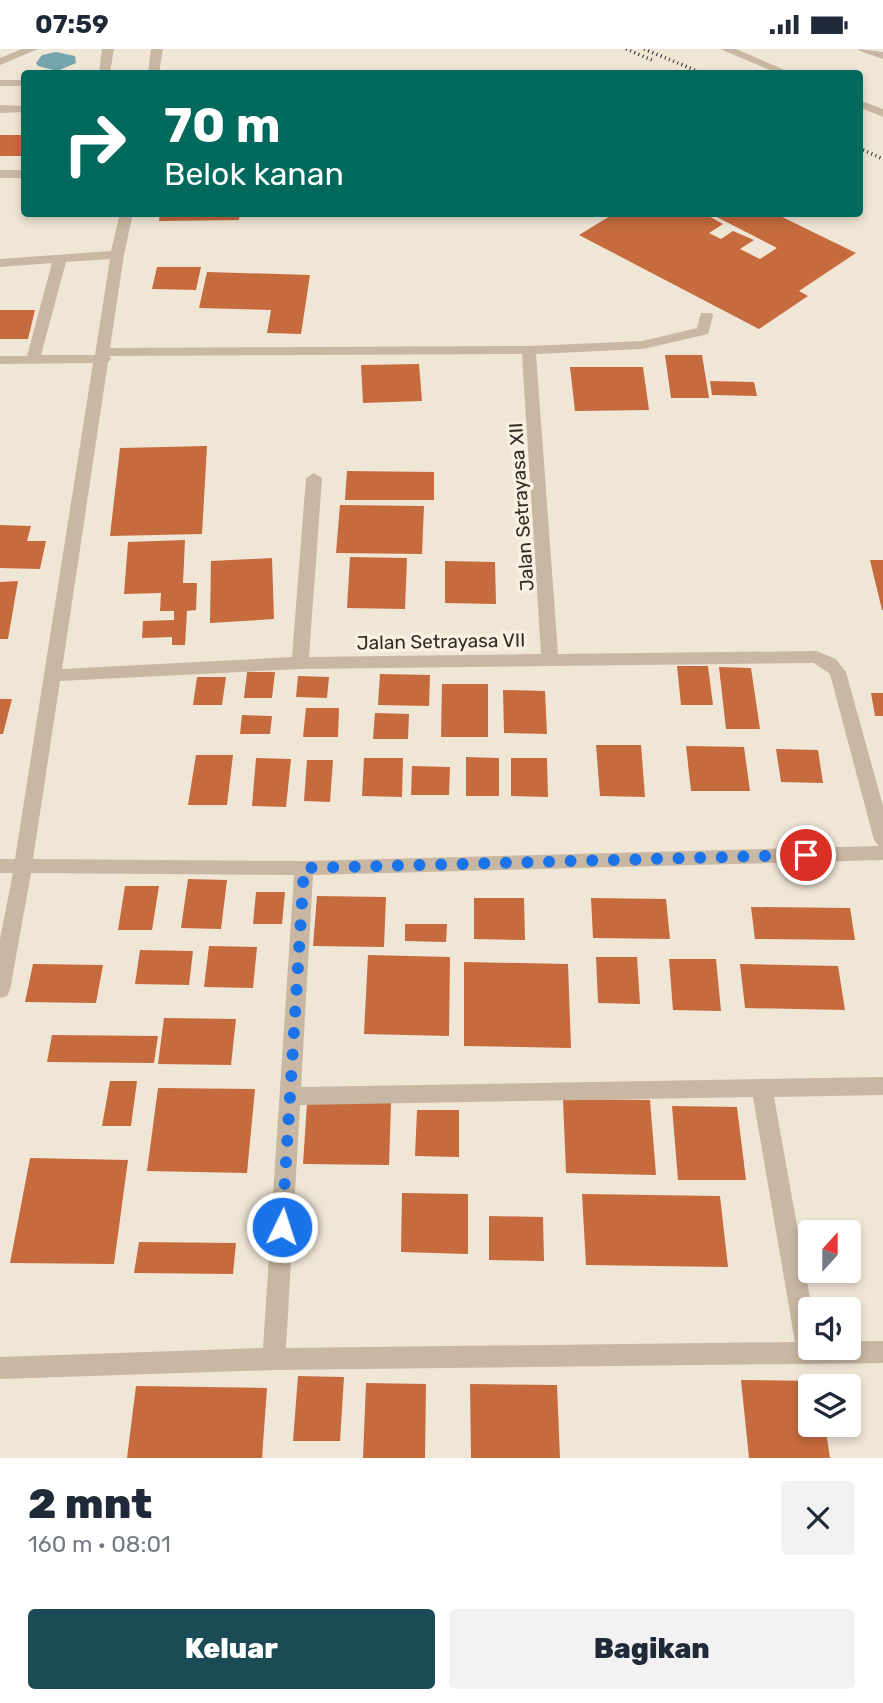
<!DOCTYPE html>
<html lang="id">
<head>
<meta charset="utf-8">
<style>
  :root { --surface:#fff; --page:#f2f2f3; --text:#1f2937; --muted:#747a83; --accent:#1b4b54 }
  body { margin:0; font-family:Rubik,sans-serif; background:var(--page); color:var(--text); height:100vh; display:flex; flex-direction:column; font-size:26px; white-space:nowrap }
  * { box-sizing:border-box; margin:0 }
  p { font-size:23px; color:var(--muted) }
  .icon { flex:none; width:38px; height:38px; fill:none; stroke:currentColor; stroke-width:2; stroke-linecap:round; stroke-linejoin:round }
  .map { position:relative; height:1409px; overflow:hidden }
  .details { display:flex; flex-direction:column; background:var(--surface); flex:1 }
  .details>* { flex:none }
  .hud { position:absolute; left:21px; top:21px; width:842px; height:147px; border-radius:7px; box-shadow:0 4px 10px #0003; background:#00695c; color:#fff; overflow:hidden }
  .needle { width:46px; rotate:21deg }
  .tools { position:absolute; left:798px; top:1171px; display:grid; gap:14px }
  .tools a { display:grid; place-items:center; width:63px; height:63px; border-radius:7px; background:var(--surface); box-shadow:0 4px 10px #0003; font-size:35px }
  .pin { position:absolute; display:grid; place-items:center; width:60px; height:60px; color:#fff; margin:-30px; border:4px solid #fff; border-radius:50%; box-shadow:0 2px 7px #0007 }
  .me { position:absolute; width:77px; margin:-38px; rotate:4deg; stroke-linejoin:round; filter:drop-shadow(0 0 5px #0008) }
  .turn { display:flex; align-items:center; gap:24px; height:147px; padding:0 28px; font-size:32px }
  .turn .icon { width:91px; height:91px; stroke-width:2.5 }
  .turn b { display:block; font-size:49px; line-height:60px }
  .round { display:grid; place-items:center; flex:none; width:74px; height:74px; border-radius:7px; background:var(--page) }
  .summary { display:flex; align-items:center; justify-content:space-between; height:119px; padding:0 28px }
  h1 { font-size:42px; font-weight:800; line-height:52px }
  .button { display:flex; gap:14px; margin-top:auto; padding:14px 28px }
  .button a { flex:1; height:80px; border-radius:7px; background:var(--accent); color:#fff; font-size:28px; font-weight:800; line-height:80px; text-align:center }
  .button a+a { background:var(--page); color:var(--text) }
  .status { display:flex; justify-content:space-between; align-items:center; height:49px; padding:0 35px; background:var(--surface); direction:ltr }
  .status svg { height:19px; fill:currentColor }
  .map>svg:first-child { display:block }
</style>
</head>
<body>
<div class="status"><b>07:59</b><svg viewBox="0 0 49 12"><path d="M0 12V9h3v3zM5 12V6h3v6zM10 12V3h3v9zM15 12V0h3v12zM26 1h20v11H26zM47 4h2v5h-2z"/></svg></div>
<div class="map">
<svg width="883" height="1409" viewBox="0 0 883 1409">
  <rect width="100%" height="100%" fill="#f0e6d6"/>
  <!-- water -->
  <path fill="#75a6ad" d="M56,3L75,7L76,14L57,22L38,17L36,14L42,6Z"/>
  <!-- building -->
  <g fill="#c66b3e">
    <rect x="0" y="86" width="24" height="21"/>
    <path d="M160,164H240L239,171L159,172Z"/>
    <path d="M615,164H671L679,168L685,164H703L723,175L709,184L721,190L733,182L754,191L740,200L760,210L777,199L709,164H774L856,204L799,242L808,247L759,280L579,186Z"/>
    <path d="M157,218H201L196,241L152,240Z"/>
    <path d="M207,223L310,226L301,285L267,284L271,261L199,259Z"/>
    <path d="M0,261H35L28,290H0Z"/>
    <path d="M665,306H702L709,349H671Z"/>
    <path d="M419,315L422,352L363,354L361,316Z"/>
    <path d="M570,318H643L649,361L575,362Z"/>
    <path d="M710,332L754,333L757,347L712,346Z"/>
    <path d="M207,397L202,485L110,487L120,399Z"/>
    <path d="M347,422L434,423V451H345Z"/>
    <path d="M340,456L424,457L422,505L336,504Z"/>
    <path d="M0,476L31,477L27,492H46L40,520L0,519Z"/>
    <path d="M185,491L183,534H197L196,561L187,562L185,596H172V588L142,589L143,572L174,571V562H160L161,544L124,545L128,493Z"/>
    <path d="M350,508L407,509L405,560L347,559Z"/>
    <path d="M272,509L274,570L210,574L211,512Z"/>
    <path d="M870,511H883V561H882Z"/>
    <path d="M445,512L495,513L496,555L445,554Z"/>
    <path d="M18,532L8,590H0V533Z"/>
    <path d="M677,617H708L713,656H681Z"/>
    <path d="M719,618L751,619L760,680H726Z"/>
    <path d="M247,623H275L272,649H244Z"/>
    <path d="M380,625L430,626L429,657L378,656Z"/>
    <path d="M298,627L329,628L327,649L296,648Z"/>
    <path d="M197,628H226L222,656H193Z"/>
    <path d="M442,635H488V688H441Z"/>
    <path d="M503,641L545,642L547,685L504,684Z"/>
    <path d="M871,644H883V667H875Z"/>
    <path d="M0,650H12L3,685H0Z"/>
    <path d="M306,659H339L338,688H303Z"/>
    <path d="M375,664L409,665L408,690H373Z"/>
    <path d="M242,666L272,667L270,685H240Z"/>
    <path d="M596,696H641L645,748L600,747Z"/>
    <path d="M686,697L744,698L750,742H691Z"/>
    <path d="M776,700L818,701L823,734L781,733Z"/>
    <path d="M196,706H233L227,756H188Z"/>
    <path d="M466,708L499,709V747H466Z"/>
    <path d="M256,709L291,710L286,758L252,757Z"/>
    <path d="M364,709H403L402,748L362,747Z"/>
    <path d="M511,709H547L548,748L511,747Z"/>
    <path d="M307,711H333L330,753L304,752Z"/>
    <path d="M412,717L450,718L449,746H411Z"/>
    <path d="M188,830L227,831L221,880L181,879Z"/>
    <path d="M125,837H159L152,881H118Z"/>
    <path d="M256,843H285L282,875H253Z"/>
    <path d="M317,847L386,848L384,898L313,897Z"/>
    <path d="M474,849H524L525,891L474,890Z"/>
    <path d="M591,849L666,850L670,890L593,889Z"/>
    <path d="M751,858L850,859L855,891L755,890Z"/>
    <path d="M405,875H447L446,893L405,892Z"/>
    <path d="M209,897L257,898L253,939L204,938Z"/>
    <path d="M140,901L193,902L189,936L135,935Z"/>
    <path d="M368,906L450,908L449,987L364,985Z"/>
    <path d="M596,908H637L640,955L598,954Z"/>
    <path d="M669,910H716L721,962L673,961Z"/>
    <path d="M464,913L568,915L571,999L464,997Z"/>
    <path d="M33,915L103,916L96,954L25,953Z"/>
    <path d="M740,915L838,917L845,961L745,959Z"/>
    <path d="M164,969L236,970L231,1016L158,1015Z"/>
    <path d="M52,986L158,987L154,1014L47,1013Z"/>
    <path d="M110,1032H137L131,1077H102Z"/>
    <path d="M158,1039L255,1040L247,1124L147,1122Z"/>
    <path d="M563,1050L650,1051L656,1126L566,1124Z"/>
    <path d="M307,1054H391L389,1116L303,1115Z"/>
    <path d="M672,1057L737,1058L746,1131H678Z"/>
    <path d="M417,1061H459V1108L415,1107Z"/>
    <path d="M30,1109L128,1111L114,1215L10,1214Z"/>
    <path d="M402,1144L468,1145V1205L401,1203Z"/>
    <path d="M582,1145L720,1147L728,1218L586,1216Z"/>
    <path d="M489,1167L543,1168L544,1212L489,1211Z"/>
    <path d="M139,1193L236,1194L233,1225L134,1224Z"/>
    <path d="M298,1327L344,1328L340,1392H293Z"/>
    <path d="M741,1331L819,1332L820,1337H810V1376H825L830,1409H749Z"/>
    <path d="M366,1334L426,1335L425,1409H363Z"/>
    <path d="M470,1335L557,1336L560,1409H471Z"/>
    <path d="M136,1337L267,1339L262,1409H127Z"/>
  </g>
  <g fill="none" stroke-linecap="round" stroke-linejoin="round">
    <!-- minor -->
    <g fill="#c8b7a2" fill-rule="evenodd">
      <path d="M22,0H38L0,16V9Z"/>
      <path d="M102,0H114L110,24H99Z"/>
      <path d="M151,0H163L159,24H148Z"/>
      <path d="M720,0H736L792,24H777Z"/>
      <path d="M858,0L883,3V10L860,2Z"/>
      <rect x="0" y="31" width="24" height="6"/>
      <path d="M859,51L883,60V68L859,58Z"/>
      <path d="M0,56L24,57V63L0,64Z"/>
      <rect x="0" y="121" width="24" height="8"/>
      <path d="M120,164H133L124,206L110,299L529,297L643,292L697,279L701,264H711L713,267L708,285L643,300L536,305L558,605L816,602L836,610L846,623L883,757V811L313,826L301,1038L883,1028V1046L774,1048L812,1260L810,1298H849V1292H883V1314L274,1321L0,1330V1308L263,1299L294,826L31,824L10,941L7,947L0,949V890L13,824H0V810H15L93,314L0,315V307H27L52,214L0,218V210L111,202ZM110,210L95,306H41L66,213ZM522,305L541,605L309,608L322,429L314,424L306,429L292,608L62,620L108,313L111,310L109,307ZM814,614L830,625L874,791L879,797L304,812L33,810L60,632L300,620ZM753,1048L795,1293L286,1299L300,1056Z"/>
    </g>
    <!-- rail -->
    <g stroke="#332a25" stroke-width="3.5" stroke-dasharray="1 3.5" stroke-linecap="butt">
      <path d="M626,0L652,11"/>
      <path d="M644,0L702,24"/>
      <path d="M859,99L883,110"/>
    </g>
  </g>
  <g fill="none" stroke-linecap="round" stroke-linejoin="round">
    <!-- route -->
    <path stroke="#1a73e8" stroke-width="12" stroke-dasharray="0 21.6" d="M282,1178L304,819L806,806"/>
  </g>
  <g text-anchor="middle" stroke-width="7" stroke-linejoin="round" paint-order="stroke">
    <!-- street labels -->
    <g font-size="19" fill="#332a25" stroke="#f9f0e2">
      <text transform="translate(521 458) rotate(-94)" y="7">Jalan Setrayasa XII</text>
      <text transform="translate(441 592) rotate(-1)" y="7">Jalan Setrayasa VII</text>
    </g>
  </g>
</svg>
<div class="tools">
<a><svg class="needle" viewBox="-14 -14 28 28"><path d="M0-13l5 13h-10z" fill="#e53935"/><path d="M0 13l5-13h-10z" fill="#747a83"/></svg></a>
<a><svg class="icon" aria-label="sound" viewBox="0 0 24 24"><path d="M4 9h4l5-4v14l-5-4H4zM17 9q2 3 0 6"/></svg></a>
<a><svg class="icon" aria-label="layers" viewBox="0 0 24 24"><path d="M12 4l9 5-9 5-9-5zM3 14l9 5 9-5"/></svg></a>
</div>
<div class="pin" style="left:806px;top:806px;background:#d93025"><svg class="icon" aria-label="arrive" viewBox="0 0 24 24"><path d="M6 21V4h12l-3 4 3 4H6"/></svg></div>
<svg class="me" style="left:282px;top:1178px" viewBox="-20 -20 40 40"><circle r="17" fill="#1a73e8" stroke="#fff" stroke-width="3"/><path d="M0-11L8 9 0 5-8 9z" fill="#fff"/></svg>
<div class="hud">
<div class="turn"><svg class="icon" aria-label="right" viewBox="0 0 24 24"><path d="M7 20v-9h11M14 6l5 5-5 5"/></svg><div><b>70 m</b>Belok kanan</div></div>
</div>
</div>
<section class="details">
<div class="summary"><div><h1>2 mnt</h1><p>160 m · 08:01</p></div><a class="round"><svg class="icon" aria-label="close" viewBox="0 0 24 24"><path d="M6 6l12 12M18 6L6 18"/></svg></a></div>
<div class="button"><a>Keluar</a><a>Bagikan</a></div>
</section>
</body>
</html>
